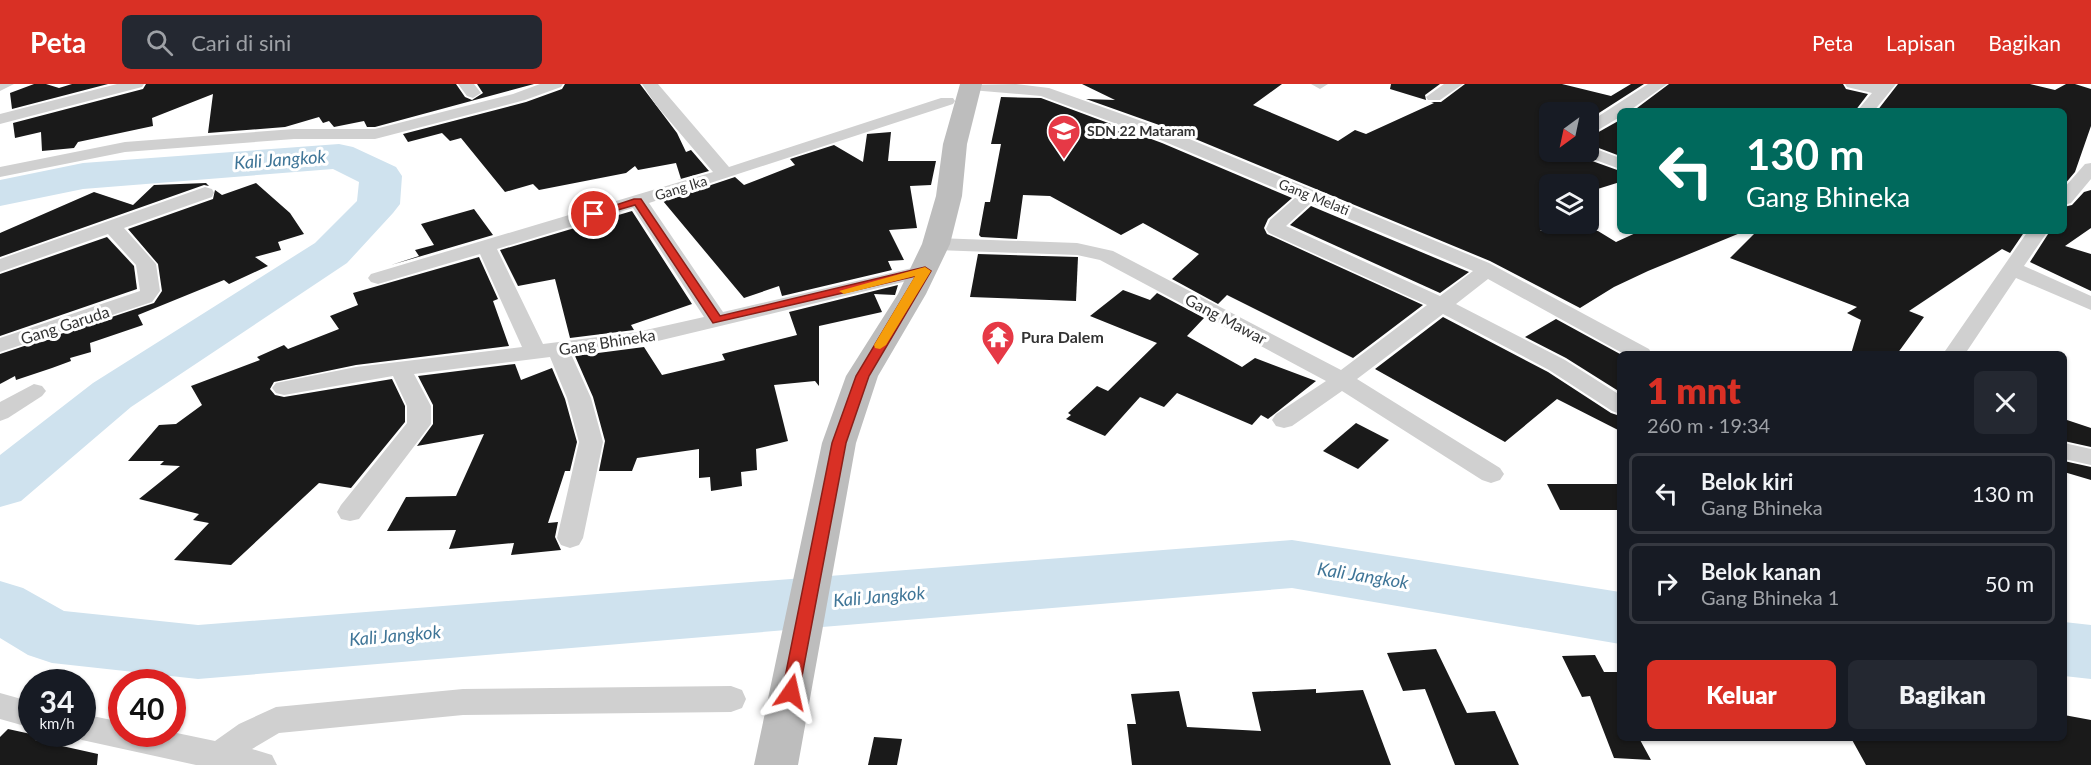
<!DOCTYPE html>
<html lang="id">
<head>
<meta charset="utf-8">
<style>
  :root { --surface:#171b24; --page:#242831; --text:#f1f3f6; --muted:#9ea1a6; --line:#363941; --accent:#d93025 }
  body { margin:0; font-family:Lato,sans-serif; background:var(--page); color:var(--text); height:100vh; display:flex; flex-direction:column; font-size:22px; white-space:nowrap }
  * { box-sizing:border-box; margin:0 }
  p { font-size:20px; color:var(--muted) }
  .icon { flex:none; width:33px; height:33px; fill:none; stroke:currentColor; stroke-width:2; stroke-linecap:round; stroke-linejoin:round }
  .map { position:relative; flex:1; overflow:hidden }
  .side { position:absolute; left:1617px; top:267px; width:450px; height:390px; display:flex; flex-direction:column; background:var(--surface); border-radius:9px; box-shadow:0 2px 4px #0004 }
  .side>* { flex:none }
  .banner { position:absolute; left:1617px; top:24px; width:450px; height:126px; border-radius:9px; box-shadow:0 2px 4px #0004; background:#00695c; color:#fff; overflow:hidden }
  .needle { width:39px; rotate:213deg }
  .controls { position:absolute; left:1539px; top:18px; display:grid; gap:12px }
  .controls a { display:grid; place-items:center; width:60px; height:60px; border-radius:9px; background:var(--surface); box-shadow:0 2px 4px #0004; font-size:30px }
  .speed { position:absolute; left:18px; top:585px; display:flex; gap:12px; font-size:30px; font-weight:700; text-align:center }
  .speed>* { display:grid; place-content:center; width:78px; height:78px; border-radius:50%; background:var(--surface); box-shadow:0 2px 4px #0004; line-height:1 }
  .speed small { font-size:15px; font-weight:400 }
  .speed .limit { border:9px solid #d22; background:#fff; color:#111 }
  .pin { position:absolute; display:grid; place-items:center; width:51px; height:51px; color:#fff; margin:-26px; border:3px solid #fff; border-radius:50%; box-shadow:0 2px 6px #0007 }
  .me { position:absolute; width:66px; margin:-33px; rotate:11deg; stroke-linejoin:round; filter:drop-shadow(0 0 4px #0008) }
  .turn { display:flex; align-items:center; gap:21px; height:126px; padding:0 30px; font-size:27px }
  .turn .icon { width:78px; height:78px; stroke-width:2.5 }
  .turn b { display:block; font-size:42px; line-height:51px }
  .round { display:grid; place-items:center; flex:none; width:63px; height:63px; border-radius:9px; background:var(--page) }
  .head { display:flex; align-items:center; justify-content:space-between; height:102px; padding:0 30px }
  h1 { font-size:36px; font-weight:800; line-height:45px; color:var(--accent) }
  .primary-button { display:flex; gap:12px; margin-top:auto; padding:12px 30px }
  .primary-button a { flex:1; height:69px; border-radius:9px; background:var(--accent); color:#fff; font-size:24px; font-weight:800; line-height:69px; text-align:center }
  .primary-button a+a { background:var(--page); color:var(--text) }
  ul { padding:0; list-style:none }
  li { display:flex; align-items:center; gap:18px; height:81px; margin:0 12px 9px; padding:0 18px; border:3px solid var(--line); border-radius:9px }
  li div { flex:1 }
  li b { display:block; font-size:22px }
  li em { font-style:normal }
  header { display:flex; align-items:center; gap:36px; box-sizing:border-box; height:84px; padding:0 30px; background:var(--accent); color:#fff }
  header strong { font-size:28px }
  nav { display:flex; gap:33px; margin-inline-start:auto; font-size:21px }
  .search { width:420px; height:54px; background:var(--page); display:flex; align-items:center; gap:15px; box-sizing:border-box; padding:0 21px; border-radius:9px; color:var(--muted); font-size:22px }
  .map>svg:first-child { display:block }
</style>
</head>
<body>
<header>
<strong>Peta</strong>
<div class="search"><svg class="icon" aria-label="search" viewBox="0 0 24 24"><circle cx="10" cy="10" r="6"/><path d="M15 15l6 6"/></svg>Cari di sini</div>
<nav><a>Peta</a><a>Lapisan</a><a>Bagikan</a></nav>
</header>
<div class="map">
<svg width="2091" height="681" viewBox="0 0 2091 681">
  <rect width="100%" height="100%" fill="#fff"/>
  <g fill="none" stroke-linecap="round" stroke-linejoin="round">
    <!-- river -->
    <g fill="#cfe2ee" fill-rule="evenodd">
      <path d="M339,60L353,63L396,83L402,92L400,120L393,129L347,179L131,323L21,417L0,423V371L93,299L315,159L357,117L359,98L333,85L83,105L0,122V96L83,79Z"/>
      <path d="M1292,456L1620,508V560L1292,504L198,595L52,579L28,571L0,554V497L23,504L64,527L198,541Z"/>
      <path d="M2064,538L2091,541V595L2064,592Z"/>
    </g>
  </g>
  <!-- building -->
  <g fill="#1a1a1a">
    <path d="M34,0H46L59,4L72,0H108L12,25L10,9Z"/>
    <path d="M146,0H456L465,13L472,16L483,9L477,0H534L375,43H367L364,37L334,43L329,37L323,39L319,33L285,43L208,49L213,10L152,34L153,42L78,58L74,64L42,67L41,48L15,54L13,39L143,5Z"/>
    <path d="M565,0H640L677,49L686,68L691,66L709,87L677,96L681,95L676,79L638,86L635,82L626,89L539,106L533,100L505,108L461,54L450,57L442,49L408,58L403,50L526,18L562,5Z"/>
    <path d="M1082,0H1282L1253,21L1338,57L1355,46L1366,50L1434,19L1431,18H1441L1465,0H1562L1611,12L1631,0H1644L1588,36V28H1550V68H1578L1581,73L1620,87V98L1588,108V100H1550V140H1554L1540,147H1598L1616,158L1640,147H1745L1648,187L1614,203L1580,224L1490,177L1176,47L1086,15L1115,16Z"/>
    <path d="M1391,0H1440L1425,11L1426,16L1390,5Z"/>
    <path d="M1669,0H1843L1846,5L1868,10L1855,27H1633Z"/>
    <path d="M1898,0H2030L2055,6L2066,0H2075L2091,5V42L2075,88L2064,101V27H1877Z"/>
    <path d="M1001,13L1041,14L1162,59L1292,114L1268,135L1264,144L1267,150L1423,221L1353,274L1227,211L1218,220L1172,195L1199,170L1143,139L1121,151L1050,112L1023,111L1017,155L981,153L979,151L985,118H990L1001,60H991Z"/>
    <path d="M1620,36V72L1588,60V54Z"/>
    <path d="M891,48L888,77H936L931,101L910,102L917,144L889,146L904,176L888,177L892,186L782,212L779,202L744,214L663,117L735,93L744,101L795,81L790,75L834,61L863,78L867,50Z"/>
    <path d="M206,99L209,102L204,101L0,173V149L94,108L133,121L154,101Z"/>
    <path d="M256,99L290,129L304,150L278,158L281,166L255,173L268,182L229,200L224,196L138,231L143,241L90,259L91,268L70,274L71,277L52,284L16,296L15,292L0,300V270L154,219L162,207L158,180L128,145L213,115L215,106L222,111Z"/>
    <path d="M2091,106V144L2065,162L2091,170V207L2030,178L2050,147H2064V123L2072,121L2084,108Z"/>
    <path d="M1311,122L1469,188L1440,209L1290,141Z"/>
    <path d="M474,125L493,151L391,181L419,172L415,166L434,161L421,140Z"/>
    <path d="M632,127L692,220L631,241L634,246L570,254L555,195L518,202L500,166Z"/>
    <path d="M1757,147H2025L2010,169L2002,165L1909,227L1924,233L1897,270H1851L1861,236L1847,229L1857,223L1730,174Z"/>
    <path d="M107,153L134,182L137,205L0,252V190Z"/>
    <path d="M978,170L1078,173L1076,217L970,213Z"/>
    <path d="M479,173L498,215L493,217L509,262L356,281L274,298L270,305L275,311L284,313L392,295L405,322V338L351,404L319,399L231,481L174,476L209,439L193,436L199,430L139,415L180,382L160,381L164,377H128L159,341L176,340L202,321L191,302L260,276L257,273L284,261L288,265L339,245L330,232L358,221L353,209Z"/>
    <path d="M898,201L895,211L874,210L882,228L819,242V302L815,297L774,301L788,357L756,365L757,386L741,388L742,402L711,407L710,393L699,394V365L637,374L632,387H599L605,357L593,313L575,272L644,263L662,291L725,276L722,270L797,251L789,228Z"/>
    <path d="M1123,206L1150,216L1157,209L1204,234L1187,252L1242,283L1255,274L1316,297L1268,335L1261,331L1252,341L1177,309L1164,323L1140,313L1105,352L1066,335L1071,331L1068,329L1097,302L1108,307L1157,259L1090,232Z"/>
    <path d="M1443,233L1548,288L1611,329L1620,332V347L1557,315L1505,358L1375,285Z"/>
    <path d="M1556,235L1620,270V308L1566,274L1525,253Z"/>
    <path d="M515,280L521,296L552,284L565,315L577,358L570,387H565L548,439L558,438L555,453L561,466L511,471L514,459L449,465L456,446L387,447L406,413L456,412L484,350L417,362L433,340V321L418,292Z"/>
    <path d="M2064,335L2091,344V363L2064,357Z"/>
    <path d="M1356,339L1389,356L1358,385L1323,367Z"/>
    <path d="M2064,377L2091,383V396L2064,388Z"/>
    <path d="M1547,400H1620V426H1560Z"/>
    <path d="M1436,565L1467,629L1495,627L1519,681H1455L1425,605L1403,607L1387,569Z"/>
    <path d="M1595,571L1604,588H1620V654H1639L1651,676L1614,674L1590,612L1582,613L1562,572Z"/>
    <path d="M1316,605V609L1363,606L1391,681H1132L1127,640H1136L1131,610L1179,607L1187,643L1261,647L1252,608Z"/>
    <path d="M2064,631L2091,636V681H1866L1851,654H2064Z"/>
    <path d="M8,645L40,652L35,656L98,670L97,681H0V653Z"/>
    <path d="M874,653L902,655L897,681H868Z"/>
  </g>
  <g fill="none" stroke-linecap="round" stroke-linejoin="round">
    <!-- street -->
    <g fill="#d0d0d0" fill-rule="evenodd">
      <path d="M0,0H14L0,7Z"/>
      <path d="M117,0H144L142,3L0,40V30Z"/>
      <path d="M458,0H474L481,9L473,14L467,12Z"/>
      <path d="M540,0H563L561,3L525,16L375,55H294L125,68L0,93V83L125,58L294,45H375L513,10Z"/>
      <path d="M642,0H658L729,83L941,14H953L955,17L953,20L649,119L723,228L925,181L932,183L935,187L932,191L637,262L571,270L591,314L603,358L583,454L579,461L570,464L561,461L557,454L579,358L567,314L550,273L414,290L431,322V340L359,435L350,437L341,435L337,428L341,421L407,339V322L393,292L284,311L276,309L272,304L276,299L356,283L522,263L480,170L378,200L371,198L368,194L371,190L713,88L656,21ZM633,124L704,233L637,248L543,260L497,165Z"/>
      <path d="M1016,0L1049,4L1175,49L1489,179L1649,265L1652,270H1624L1488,195L1456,220L1565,276L1620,311V330L1612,327L1549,286L1443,230L1357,295L1500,384L1504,390L1500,396L1491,399L1482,396L1342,307L1292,342L1284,344L1276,342L1272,336L1276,330L1326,297L1100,176L1077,171L936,166L926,160L936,154L1077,159L1113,167L1341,286L1427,221L1269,149L1266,145L1270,136L1296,113L1163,57L1041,12L971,6L963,1ZM1311,119L1473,187L1440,212L1286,142Z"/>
      <path d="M1311,0H1328L1320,5Z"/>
      <path d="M1444,0H1463L1440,16H1428L1426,13Z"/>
      <path d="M1648,0H1667L1629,27H1620V33L1588,52V39Z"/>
      <path d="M1845,0H1896L1874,27H1857L1872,9L1847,3Z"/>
      <path d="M1588,62L1620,74V85L1582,71L1580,68H1588Z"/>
      <path d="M2091,79V95L2071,119L2064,121V104L2085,80Z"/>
      <path d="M205,103L212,105L214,109L212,113L124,144L156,180L160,207L152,218L0,268V254L140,207L136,181L108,150L0,188V175Z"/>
      <path d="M2028,147H2048L2024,182L2091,212V226L2016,194L1965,270H1943Z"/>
      <path d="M34,300L42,302L46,307L42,312L8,334L0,337V318Z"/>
      <path d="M2064,359L2091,365V381L2064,375Z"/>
      <path d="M731,602L742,606L746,615L742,624L731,628L463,631L279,649L252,665L272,671L277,681H196L82,656L70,650H82V630L122,638V650L172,648L215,657L239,640L276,623L463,605Z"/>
      <path d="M0,609L32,618V644L0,635Z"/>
    </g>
    <!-- secondary -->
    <path fill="#bdbdbd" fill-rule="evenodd" d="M960,0H982L967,60L962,112L950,160L926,210L878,292L856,359L798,681H754L822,359L846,292L898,210L922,160L936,112L943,60Z"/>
  </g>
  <!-- route -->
  <path fill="#d93025" stroke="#8d1f18" stroke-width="1.5" d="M634,115H641L720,232L925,183L931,187L869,292L846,359L799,608L797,613L791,615L785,613L782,608L832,359L856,292L916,192L713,239L635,121L594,133L589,130Z"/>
  <!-- slow -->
  <path fill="#f59e0b" d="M925,183L931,187L886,261L880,265L875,264L874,261L915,192L844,210L839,207Z"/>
  <!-- icons -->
  <defs>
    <g id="school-pin" transform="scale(1.725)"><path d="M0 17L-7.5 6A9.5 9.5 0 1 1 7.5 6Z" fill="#e63946" stroke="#fff"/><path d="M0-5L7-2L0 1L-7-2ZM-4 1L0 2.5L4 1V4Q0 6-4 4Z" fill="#fff"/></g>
    <g id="temple-pin" transform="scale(1.725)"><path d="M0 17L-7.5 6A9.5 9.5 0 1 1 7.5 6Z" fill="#e63946" stroke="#fff"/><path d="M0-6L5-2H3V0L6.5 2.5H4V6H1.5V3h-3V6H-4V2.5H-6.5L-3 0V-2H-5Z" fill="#fff"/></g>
  </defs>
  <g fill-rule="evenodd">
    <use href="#school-pin" x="1064" y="47"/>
    <use href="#temple-pin" x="998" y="253"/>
  </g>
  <g text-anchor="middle" stroke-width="6" stroke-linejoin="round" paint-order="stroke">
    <!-- far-poi labels -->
    <g font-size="14" font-weight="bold" fill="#333" stroke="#fff" text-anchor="start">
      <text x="1087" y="52">SDN 22 Mataram</text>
    </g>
    <!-- far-street labels -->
    <g font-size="14" fill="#333" stroke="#fff">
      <text transform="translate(681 104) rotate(-17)" y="5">Gang Ika</text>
      <text transform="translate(1314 113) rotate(22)" y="5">Gang Melati</text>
    </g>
    <!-- street labels -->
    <g font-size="16" fill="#333" stroke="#fff">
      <text transform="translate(1226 235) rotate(28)" y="6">Gang Mawar</text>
      <text transform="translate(65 241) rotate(-18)" y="6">Gang Garuda</text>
      <text transform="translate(607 258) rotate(-9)" y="6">Gang Bhineka</text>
    </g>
    <!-- poi labels -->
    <g font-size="16" font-weight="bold" fill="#333" stroke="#fff" text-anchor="start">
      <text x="1021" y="259">Pura Dalem</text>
    </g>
    <!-- water labels -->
    <g font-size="18" font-style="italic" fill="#3f7597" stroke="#fff">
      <text transform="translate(280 76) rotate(-4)" y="6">Kali Jangkok</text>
      <text transform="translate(1363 492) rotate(9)" y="6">Kali Jangkok</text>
      <text transform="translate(879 513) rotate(-5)" y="6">Kali Jangkok</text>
      <text transform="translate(395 552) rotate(-5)" y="6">Kali Jangkok</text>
    </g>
  </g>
</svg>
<div class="controls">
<a><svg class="needle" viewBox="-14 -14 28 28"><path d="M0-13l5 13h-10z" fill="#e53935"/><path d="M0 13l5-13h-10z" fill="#9ea1a6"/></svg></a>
<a><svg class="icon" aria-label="layers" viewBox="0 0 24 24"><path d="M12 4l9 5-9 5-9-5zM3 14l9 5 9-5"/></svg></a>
</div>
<div class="speed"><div>34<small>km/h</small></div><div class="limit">40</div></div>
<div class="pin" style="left:594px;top:130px;background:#d93025"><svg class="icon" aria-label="arrive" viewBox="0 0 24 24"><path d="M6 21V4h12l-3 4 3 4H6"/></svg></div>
<svg class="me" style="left:791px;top:608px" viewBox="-20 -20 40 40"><path d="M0-17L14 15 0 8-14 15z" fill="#d93025" stroke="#fff" stroke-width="4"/></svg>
<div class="banner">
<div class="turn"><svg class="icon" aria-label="left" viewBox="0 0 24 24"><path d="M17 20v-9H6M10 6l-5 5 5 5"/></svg><div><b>130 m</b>Gang Bhineka</div></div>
</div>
<section class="side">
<div class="head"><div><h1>1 mnt</h1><p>260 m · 19:34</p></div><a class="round"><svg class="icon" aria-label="close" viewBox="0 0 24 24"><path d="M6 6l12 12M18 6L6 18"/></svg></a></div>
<ul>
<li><svg class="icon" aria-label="left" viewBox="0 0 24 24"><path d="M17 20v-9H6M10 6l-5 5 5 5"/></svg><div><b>Belok kiri</b><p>Gang Bhineka</p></div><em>130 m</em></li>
<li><svg class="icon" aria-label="right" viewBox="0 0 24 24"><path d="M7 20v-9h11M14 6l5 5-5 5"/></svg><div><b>Belok kanan</b><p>Gang Bhineka 1</p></div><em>50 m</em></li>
</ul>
<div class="primary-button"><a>Keluar</a><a>Bagikan</a></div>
</section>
</div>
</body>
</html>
